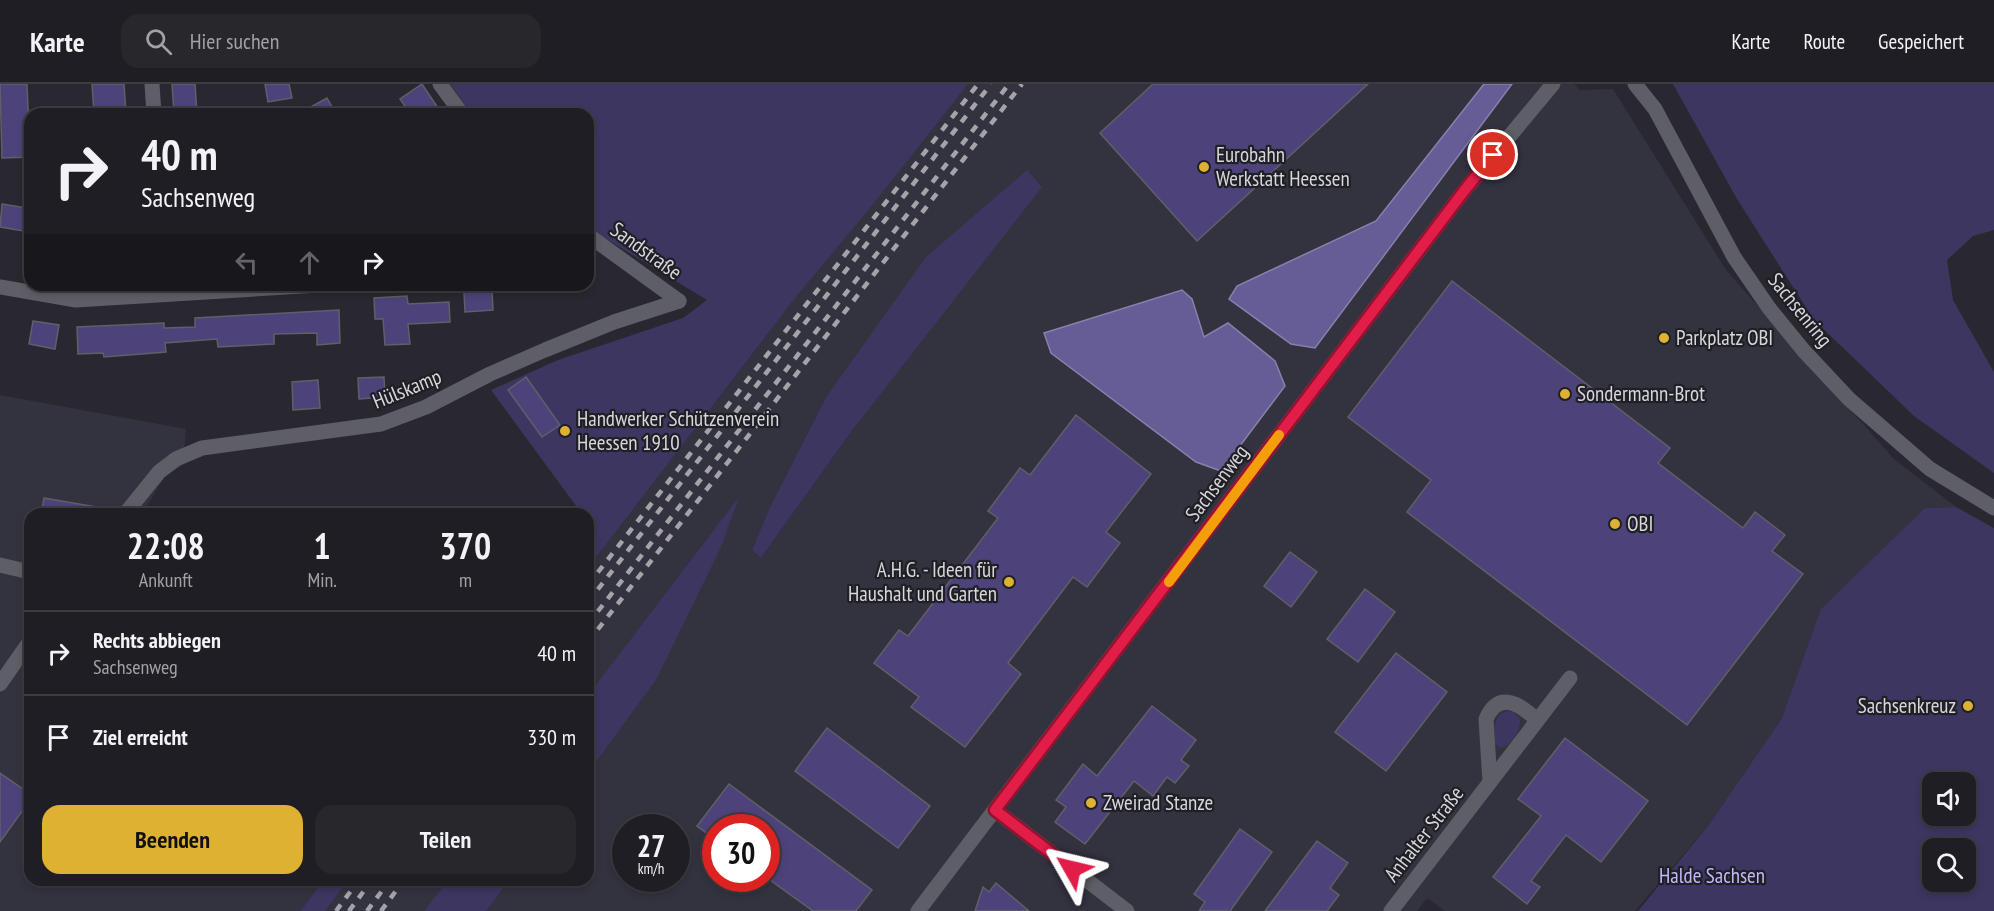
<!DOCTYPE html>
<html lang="de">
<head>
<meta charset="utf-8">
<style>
  :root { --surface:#1f1e24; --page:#27272c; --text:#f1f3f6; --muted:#a1a2a6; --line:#3c3c41; --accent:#deb133 }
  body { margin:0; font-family:"PT Sans Narrow",sans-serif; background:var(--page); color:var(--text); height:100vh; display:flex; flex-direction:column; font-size:22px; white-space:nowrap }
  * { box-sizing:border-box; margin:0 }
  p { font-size:20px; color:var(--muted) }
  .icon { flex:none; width:33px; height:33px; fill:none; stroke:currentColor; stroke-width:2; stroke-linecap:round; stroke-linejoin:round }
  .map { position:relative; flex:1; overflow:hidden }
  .sheet { position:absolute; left:24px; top:424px; width:570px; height:378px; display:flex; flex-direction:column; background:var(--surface); border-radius:18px; box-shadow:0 3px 9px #0003,0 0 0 2px var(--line) }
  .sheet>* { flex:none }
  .hud { position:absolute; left:24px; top:24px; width:570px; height:183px; border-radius:18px; box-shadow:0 3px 9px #0003,0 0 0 2px var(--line); background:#1f1e24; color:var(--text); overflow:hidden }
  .fabs { position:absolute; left:1922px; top:688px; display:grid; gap:12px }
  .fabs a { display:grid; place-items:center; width:54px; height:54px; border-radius:12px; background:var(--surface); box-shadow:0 3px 9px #0003,0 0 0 2px var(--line); font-size:30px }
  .speed { position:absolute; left:612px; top:730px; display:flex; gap:12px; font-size:30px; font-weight:700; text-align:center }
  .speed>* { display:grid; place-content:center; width:78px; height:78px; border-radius:50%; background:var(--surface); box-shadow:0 3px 9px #0003,0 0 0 2px var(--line); line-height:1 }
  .speed small { font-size:15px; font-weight:400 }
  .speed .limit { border:9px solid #d22; background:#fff; color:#111 }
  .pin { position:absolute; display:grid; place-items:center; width:51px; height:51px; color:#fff; margin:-26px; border:3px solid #fff; border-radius:50%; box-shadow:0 2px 6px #0007 }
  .me { position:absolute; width:66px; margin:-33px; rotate:307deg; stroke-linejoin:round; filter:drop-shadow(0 0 4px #0008) }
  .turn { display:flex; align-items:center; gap:21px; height:126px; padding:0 18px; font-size:27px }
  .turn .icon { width:78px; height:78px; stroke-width:2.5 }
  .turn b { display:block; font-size:42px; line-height:51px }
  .lanes { display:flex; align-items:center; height:57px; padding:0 18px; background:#0003; justify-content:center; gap:30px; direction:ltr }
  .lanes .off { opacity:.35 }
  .eta { display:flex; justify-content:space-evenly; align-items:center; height:102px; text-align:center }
  .eta b { font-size:36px; font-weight:800; line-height:42px }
  .primary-button { display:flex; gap:12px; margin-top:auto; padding:12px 18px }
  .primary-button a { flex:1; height:69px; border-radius:18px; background:var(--accent); color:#111; font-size:24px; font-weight:800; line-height:69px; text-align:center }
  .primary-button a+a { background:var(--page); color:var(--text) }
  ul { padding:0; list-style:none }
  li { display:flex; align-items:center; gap:18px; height:84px; padding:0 18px; border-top:2px solid var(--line) }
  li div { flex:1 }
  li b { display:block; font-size:22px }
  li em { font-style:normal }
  header { display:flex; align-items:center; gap:36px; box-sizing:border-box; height:84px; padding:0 30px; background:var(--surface); border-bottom:2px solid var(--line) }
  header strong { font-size:28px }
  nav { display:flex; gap:33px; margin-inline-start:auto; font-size:21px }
  .search { width:420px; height:54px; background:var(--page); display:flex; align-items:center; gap:15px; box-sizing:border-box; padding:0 21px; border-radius:18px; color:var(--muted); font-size:22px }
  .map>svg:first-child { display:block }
</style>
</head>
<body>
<header>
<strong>Karte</strong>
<div class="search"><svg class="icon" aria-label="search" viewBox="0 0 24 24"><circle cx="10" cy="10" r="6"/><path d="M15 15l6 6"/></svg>Hier suchen</div>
<nav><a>Karte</a><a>Route</a><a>Gespeichert</a></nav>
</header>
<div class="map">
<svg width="1994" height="827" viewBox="0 0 1994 827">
  <rect width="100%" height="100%" fill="#292830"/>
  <!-- built -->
  <g fill="#33323f" fill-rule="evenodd">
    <path d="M968,0H1574L1580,6L1613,5L1726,186L1894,375L1956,423L1925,424L1798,592L1782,634L1708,742L1635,827H1445L1427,814L1417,827H486L509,797L588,796V689L656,596L737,416L588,611V484L796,213ZM825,315L854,344L761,474L752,466L770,423ZM626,744H676V795H626ZM716,744H766V795H716Z"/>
    <path d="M0,311L186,345L183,381L165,392L142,430H30V796L323,797L300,827H0Z"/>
    <path d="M348,797H447L424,827H325Z"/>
  </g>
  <!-- green -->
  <g fill="#3d3661" fill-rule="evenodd">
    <path d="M450,0H968L874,119L796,213L588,484V453L593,446L588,438V430H582L491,306L558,276L683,234L707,216L588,144V30H472Z"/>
    <path d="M1673,0H1994V146L1973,152L1947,176L1953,216L1994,288V389L1914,332L1814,236L1737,115Z"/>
    <path d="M1027,86L1042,103L854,344L761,474L752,466L770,423L825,315L926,173Z"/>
    <path d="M739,413L721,463L656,596L588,689V611Z"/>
    <path d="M1956,423L1994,444V827H1638L1708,742L1782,634L1821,525L1925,424ZM1932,699H1965V732H1932ZM1932,765H1965V798H1932Z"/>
    <path d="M1507,627L1513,628L1520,635C1521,647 1511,662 1500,664L1495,659C1495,646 1492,631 1507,627Z"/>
    <path d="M323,797H348L325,827H300Z"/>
    <path d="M447,797V796L509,797L486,827H424Z"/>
  </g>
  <!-- water -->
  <g fill="#665d96" stroke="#8881ab" stroke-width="1.5">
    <path d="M1484,0H1512L1315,264L1291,260L1229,215L1237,202L1376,137Z"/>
    <path d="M1182,206L1192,215L1204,253L1228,239L1275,277L1285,302L1221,387L1196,378L1051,269L1044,249Z"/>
  </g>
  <!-- building -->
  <g fill="#4d437a" stroke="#605f68" stroke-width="1.5">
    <path d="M0,0H27L30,73L2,74Z"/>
    <path d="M92,0H124L126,30H94Z"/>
    <path d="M172,0H195L197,30H174Z"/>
    <path d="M265,0H289L292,14L268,18Z"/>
    <path d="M422,0L442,30H410L400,15Z"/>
    <path d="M1153,0H1368L1197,157L1100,49Z"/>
    <path d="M327,14L336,30H298Z"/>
    <path d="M2,120L27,124L23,147L0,143Z"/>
    <path d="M1452,197L1670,364L1658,379L1743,444L1755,428L1785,451L1772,467L1803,490L1687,641L1407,428L1431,396L1348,333Z"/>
    <path d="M492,206L493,226L465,228L464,208Z"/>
    <path d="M407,212L408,220L449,218L450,238L408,240L410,260L385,261L383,235H375L374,214Z"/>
    <path d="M339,226L340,259L317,261V249L274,250V260L218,263L217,255L165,259L166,268L104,273L103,269L78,270L77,243L164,239V244L195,243V234Z"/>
    <path d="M33,237L59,241L55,265L29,260Z"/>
    <path d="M384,293L385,313L359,315L358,294Z"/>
    <path d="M526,293L560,341L542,353L508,306Z"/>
    <path d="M318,296L320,324L293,326L292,298Z"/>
    <path d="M1076,331L1151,390L1106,448L1120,459L1087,503L1073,493L1008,579L1021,590L965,663L911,623L919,613L874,579L899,546L908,552L998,434L988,427L1020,384L1030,391Z"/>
    <path d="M44,414L97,423L96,430H41Z"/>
    <path d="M1290,468L1317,488L1291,523L1264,502Z"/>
    <path d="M1365,505L1395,528L1358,578L1327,555Z"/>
    <path d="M1396,569L1447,608L1386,687L1335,648Z"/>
    <path d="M1152,622L1196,656L1181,676L1189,682L1175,699L1167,693L1153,712L1134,697L1085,760L1055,738L1066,723L1056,716L1083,680L1097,692Z"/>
    <path d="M827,644L930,722L898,764L795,687Z"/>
    <path d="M1565,654L1648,717L1601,778L1566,751L1531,797L1540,803L1527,820L1493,793L1541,732L1518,715Z"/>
    <path d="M0,689L30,710V716L0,758Z"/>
    <path d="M729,700L872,806L856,827H813L766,793V744H716V756L697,742Z"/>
    <path d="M1240,745L1272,768L1230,827H1199L1205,818L1194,810Z"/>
    <path d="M1317,757L1348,779L1330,804L1339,811L1327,827H1265Z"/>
    <path d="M996,799L1029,827H975L983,803L989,808Z"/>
  </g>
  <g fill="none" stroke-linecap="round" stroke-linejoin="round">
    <!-- street -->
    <g stroke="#5e5e66" stroke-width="15">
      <path d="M152,0L154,30"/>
      <path d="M440,0L462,30"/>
      <path d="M588,151L679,217"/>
      <path d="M0,203L76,216L319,201"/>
      <path d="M125,430L159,388L176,375L202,364L381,340L426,323L490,290L545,266L614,238L679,217"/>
      <path d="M0,481L30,488"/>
      <path d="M0,600L30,557"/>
      <path d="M1490,698L1486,635C1499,606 1520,620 1537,636"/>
      <path d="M995,726L1127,827"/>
      <path d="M918,827L1464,107L1553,0"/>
      <path d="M1391,827L1570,594"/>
    </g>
    <!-- secondary -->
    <path stroke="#5e5e66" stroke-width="15" d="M1635,0L1655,25L1734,173L1769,224L1804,267L1849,315L1930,385L1994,424"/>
    <!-- rail -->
    <g stroke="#a4a3a8" stroke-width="4.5" stroke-dasharray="8 8" stroke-linecap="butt">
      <path d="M588,501L978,0"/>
      <path d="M588,518L991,0"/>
      <path d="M588,540L1009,0"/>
      <path d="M588,558L1022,0"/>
      <path d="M336,827L359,796"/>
      <path d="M349,827L372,796"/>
      <path d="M367,827L390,796"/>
      <path d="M381,827L404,796"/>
    </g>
  </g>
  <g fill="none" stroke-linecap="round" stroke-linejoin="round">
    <!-- route casing -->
    <g stroke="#92132f" stroke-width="15">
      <path id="route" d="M1072,785L995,726L1464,107L1493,71"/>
    </g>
    <!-- route -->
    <use href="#route" stroke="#e11d48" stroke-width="10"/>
    <!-- slow -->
    <path stroke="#f59e0b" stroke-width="10" d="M1169,498L1279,351"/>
  </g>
  <!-- markers -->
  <g fill="#deb133" stroke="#1f1f26" stroke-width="2">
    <circle cx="1204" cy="83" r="6"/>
    <circle cx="1664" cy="254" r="6"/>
    <circle cx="1565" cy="310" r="6"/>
    <circle cx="565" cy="347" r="6"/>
    <circle cx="1615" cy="440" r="6"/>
    <circle cx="1009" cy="498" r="6"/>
    <circle cx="1968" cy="622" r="6"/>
    <circle cx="1091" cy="719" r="6"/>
  </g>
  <g text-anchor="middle" stroke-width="4.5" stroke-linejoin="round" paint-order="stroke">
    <!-- poi labels -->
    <g font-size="21" fill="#d7d6db" stroke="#1f1f26" text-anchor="start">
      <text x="1216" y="78">Eurobahn<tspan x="1216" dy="24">Werkstatt Heessen</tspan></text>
      <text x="1676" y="261">Parkplatz OBI</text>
      <text x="1577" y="317">Sondermann-Brot</text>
      <text x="577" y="342">Handwerker Schützenverein<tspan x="577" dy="24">Heessen 1910</tspan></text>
      <text x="1627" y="447">OBI</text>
      <text x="997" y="493" text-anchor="end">A.H.G. - Ideen für<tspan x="997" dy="24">Haushalt und Garten</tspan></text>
      <text x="1956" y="629" text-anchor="end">Sachsenkreuz</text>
      <text x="1103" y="726">Zweirad Stanze</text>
    </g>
    <!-- street labels -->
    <g font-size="21" fill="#d7d6db" stroke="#1f1f26">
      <text transform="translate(646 167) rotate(36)" y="7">Sandstraße</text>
      <text transform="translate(1800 226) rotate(51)" y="7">Sachsenring</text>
      <text transform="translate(407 305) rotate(-22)" y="7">Hülskamp</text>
      <text transform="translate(1217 399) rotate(-53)" y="7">Sachsenweg</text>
      <text transform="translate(1424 750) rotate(-52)" y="7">Anhalter Straße</text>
    </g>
    <!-- park labels -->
    <g font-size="21" fill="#c0b8fc" stroke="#1f1f26">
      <text x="1712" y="799">Halde Sachsen</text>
    </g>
  </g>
</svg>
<div class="fabs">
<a><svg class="icon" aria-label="sound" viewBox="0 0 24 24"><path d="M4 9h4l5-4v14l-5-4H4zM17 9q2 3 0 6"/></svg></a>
<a><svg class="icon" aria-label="search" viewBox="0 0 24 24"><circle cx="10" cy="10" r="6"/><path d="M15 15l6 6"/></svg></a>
</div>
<div class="speed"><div>27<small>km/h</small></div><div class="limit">30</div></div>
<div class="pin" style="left:1493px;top:71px;background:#d93025"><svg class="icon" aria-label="arrive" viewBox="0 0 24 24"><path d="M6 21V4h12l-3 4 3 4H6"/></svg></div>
<svg class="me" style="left:1072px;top:785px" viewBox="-20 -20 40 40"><path d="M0-17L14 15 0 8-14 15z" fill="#e11d48" stroke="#fff" stroke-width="4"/></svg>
<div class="hud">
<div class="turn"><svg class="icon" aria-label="right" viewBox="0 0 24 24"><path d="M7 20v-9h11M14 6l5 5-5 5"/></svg><div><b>40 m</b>Sachsenweg</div></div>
<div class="lanes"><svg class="icon off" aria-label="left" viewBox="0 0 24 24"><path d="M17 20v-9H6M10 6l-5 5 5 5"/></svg><svg class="icon off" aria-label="ahead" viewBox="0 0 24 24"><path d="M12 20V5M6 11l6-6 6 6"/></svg><svg class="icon" aria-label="right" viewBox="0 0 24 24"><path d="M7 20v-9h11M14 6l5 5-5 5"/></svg></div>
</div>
<section class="sheet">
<div class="eta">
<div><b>22:08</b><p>Ankunft</p></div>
<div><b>1</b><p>Min.</p></div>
<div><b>370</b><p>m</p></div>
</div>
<ul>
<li><svg class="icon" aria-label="right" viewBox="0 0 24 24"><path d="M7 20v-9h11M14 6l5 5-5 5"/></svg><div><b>Rechts abbiegen</b><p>Sachsenweg</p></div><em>40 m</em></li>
<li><svg class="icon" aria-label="arrive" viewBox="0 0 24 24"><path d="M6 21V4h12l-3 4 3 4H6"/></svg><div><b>Ziel erreicht</b></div><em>330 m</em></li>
</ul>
<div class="primary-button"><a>Beenden</a><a>Teilen</a></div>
</section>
</div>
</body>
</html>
